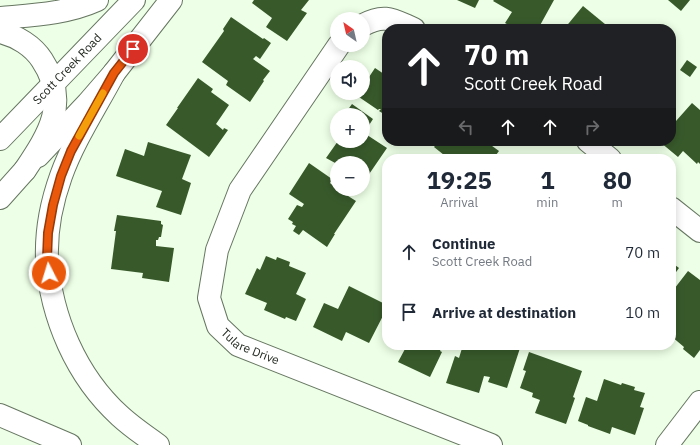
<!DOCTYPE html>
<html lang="en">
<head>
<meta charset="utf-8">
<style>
  :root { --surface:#fff; --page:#f6f6f7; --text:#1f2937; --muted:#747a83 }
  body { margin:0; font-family:"IBM Plex Sans",sans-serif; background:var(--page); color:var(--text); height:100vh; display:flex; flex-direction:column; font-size:15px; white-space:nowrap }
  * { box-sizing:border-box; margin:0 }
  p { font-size:13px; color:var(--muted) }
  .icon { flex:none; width:22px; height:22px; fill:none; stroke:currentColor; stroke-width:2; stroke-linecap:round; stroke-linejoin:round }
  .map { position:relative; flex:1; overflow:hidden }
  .details { position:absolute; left:382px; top:154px; width:294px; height:196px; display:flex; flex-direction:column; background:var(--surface); border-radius:16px; box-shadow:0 2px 10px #0003 }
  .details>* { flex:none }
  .top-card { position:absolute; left:382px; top:24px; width:294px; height:122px; border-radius:16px; box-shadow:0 2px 10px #0003; background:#202124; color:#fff; overflow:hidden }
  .needle { width:26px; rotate:326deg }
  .tools { position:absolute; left:330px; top:12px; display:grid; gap:8px }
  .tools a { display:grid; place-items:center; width:40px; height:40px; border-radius:50%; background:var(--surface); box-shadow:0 2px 10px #0003; font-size:20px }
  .pin { position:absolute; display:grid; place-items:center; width:34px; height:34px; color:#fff; margin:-17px; border:2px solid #fff; border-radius:50%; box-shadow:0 1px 4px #0007 }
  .me { position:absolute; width:44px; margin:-22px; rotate:355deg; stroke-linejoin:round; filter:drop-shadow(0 0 3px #0008) }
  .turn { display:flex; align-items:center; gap:14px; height:84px; padding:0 16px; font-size:18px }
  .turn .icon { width:52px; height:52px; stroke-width:2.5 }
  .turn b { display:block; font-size:28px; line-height:34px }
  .lanes { display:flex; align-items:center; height:38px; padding:0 16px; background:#0003; justify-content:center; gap:20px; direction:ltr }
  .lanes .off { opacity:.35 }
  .eta { display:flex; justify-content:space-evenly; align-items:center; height:68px; text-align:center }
  .eta b { font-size:24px; font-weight:800; line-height:28px }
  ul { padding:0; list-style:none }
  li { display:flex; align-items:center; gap:12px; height:60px; padding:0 16px }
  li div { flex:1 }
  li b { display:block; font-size:15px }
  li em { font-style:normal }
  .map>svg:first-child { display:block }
</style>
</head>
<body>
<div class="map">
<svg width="700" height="445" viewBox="0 0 700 445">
  <rect width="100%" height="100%" fill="#edffe6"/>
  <!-- building -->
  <g fill="#385a2b">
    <path d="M254,0H309L301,10L307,13L287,41L266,27L272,18L252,3Z"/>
    <path d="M457,0H479L475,8Z"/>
    <path d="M494,0H554L538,29H516L505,23L512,12L493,1Z"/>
    <path d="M668,0H690L681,11Z"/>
    <path d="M583,6L611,29H564Z"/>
    <path d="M231,17L263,39L264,38L271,43L260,59L256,56L253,59L270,71L263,80L264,81L250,102L226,85L228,81L202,62L224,31L223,29Z"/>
    <path d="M687,60L697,67L690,77L680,70Z"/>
    <path d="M375,68L387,76V116L379,111L381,109H379L378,110L356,95L358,93H363V86Z"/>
    <path d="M198,78L213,89L211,92L229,105L216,124L223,130L224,128L228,130L209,157L166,125L178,108H177Z"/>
    <path d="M692,103L700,110V164L698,162L697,164L683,151L678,157L660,142L662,141H671V117L676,121Z"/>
    <path d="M352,104L373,119L364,133L387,148L363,183V163H337V164L326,158L338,141H363V115H344Z"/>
    <path d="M439,141H490L488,143L499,151L493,159H449L434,147Z"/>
    <path d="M148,142L191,155L182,179L191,183L181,215L156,207L162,191L116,176L125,149L144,156Z"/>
    <path d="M309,163L332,179L330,183L337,189L356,201L334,234H335L327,247L303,230L299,235L293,231L296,226L292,224L293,222L288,219L297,205L302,207L304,204L289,194Z"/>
    <path d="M117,215L161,221V224L163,225L161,237H159L158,240H156V246L174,248L169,282L142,278L143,273L111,269L116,231H114Z"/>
    <path d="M266,256L276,260L277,257L290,262L289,266L306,273L296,294L306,299L296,321L286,317L285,319L264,310L267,303L245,294L257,268L260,270Z"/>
    <path d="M671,262L679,268L671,279Z"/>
    <path d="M688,271L700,280V350L694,358L683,349L684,347L671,336V301L674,297L671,295V293Z"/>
    <path d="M349,286L387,305V308L369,343L346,332L342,341L313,327L324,303L338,309Z"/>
    <path d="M397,345H443L440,351L442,352L430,377L398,362L405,349Z"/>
    <path d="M463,345H521L507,388L488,382L490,377L484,376L479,393L446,383L455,356L459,358Z"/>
    <path d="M529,352L582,371L573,397L575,398L566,424L535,413L540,400L532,397L533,393L520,388L526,371L523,370Z"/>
    <path d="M604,379L621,385L622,383L635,387L634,390L645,393L640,407L644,408L635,435L612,427L610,434L588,426V425L578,421L586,397L597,401Z"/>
  </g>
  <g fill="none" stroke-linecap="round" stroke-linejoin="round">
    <!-- minor casing -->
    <g stroke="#667661" stroke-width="24">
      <g id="minor">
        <path d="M363,25C385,13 393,20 414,29"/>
        <path id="s1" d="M339,45L240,190L217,250L209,298L218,326L238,345L491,445"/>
        <path id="s2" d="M0,139L134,0"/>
        <path d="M588,141L610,159"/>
        <path d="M38,156L88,103L114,73L171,0"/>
        <path d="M671,208L700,231"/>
        <path d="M667,445L700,402"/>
      </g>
    </g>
    <!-- major casing -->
    <g stroke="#667661" stroke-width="24">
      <path id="major" d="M0,198L25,170"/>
    </g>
    <!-- highway casing -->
    <g stroke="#667661" stroke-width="24">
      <g id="highway">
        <path d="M0,18C33,15 66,14 97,0"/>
        <path d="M0,32C17,36 33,46 42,60C70,102 49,134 25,170"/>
        <path d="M114,73C96,107 74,140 61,176C52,201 46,232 47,259C51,317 76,376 120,416C132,427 145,436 158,445"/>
        <path d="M0,415L70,445"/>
      </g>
    </g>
    <!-- minor -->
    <use href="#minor" stroke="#fff" stroke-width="22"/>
    <!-- major -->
    <use href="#major" stroke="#fff" stroke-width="22"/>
    <!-- highway -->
    <use href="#highway" stroke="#fff" stroke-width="22"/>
  </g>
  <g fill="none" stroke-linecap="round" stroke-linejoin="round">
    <!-- route casing -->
    <g stroke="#983908" stroke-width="10">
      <path id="route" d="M49,273L47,259L48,233L53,205L61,176L71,151L114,73L133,49"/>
    </g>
    <!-- route -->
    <use href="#route" stroke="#ea580c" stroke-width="7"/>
    <!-- slow -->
    <path stroke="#f59e0b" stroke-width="7" d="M79,136L103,93"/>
  </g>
  <g text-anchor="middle" stroke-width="4" stroke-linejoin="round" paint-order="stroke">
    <!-- street labels -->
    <g font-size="12" fill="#232a21" stroke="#edffe6">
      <text dy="4" stroke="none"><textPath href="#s2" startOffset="97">Scott Creek Road</textPath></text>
      <text dy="4" stroke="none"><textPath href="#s1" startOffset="357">Tulare Drive</textPath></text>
    </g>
  </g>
</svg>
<div class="tools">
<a><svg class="needle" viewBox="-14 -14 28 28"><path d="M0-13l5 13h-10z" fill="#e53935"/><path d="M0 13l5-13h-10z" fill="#747a83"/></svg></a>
<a><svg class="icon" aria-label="sound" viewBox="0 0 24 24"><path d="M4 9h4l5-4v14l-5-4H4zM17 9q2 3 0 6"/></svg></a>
<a>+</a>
<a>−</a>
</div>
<div class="pin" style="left:133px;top:49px;background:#d93025"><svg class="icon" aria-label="arrive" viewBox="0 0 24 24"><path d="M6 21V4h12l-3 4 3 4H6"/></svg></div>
<svg class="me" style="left:49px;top:273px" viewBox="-20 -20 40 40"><circle r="17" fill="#ea580c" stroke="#fff" stroke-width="3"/><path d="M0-11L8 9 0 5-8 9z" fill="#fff"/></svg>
<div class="top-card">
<div class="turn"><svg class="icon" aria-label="ahead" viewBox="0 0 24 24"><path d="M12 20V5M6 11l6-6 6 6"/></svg><div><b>70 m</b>Scott Creek Road</div></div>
<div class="lanes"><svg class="icon off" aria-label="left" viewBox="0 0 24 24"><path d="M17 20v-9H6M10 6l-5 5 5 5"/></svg><svg class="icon" aria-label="ahead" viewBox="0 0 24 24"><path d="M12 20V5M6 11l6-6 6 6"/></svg><svg class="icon" aria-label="ahead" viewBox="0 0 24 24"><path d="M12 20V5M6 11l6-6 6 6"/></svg><svg class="icon off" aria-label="right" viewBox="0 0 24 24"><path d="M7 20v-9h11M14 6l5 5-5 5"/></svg></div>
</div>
<section class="details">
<div class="eta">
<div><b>19:25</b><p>Arrival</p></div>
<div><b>1</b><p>min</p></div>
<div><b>80</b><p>m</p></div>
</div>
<ul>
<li><svg class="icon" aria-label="ahead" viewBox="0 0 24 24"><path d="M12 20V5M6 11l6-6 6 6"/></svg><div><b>Continue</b><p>Scott Creek Road</p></div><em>70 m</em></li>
<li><svg class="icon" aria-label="arrive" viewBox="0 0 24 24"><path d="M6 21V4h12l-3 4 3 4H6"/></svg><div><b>Arrive at destination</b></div><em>10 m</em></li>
</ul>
</section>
</div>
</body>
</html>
